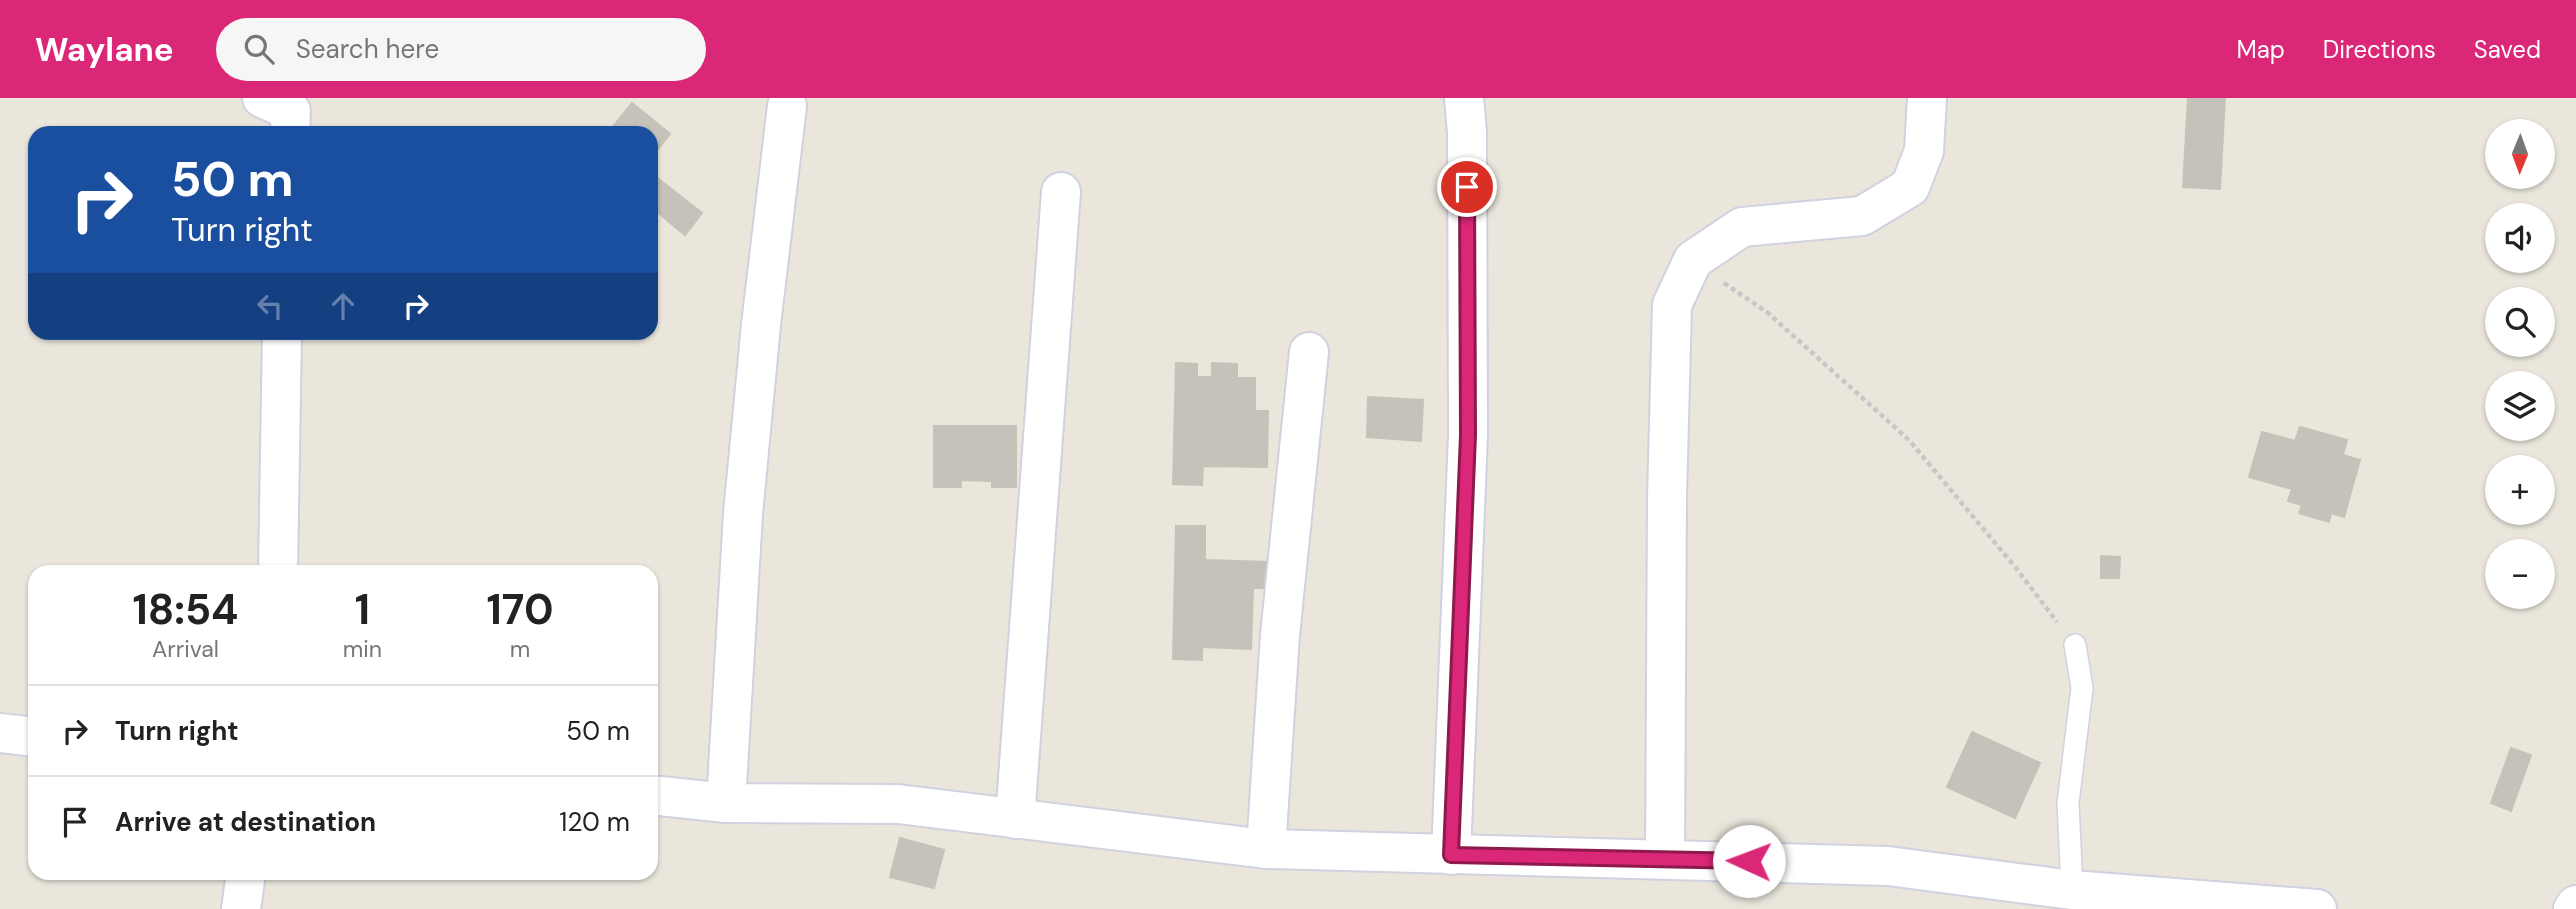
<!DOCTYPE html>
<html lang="en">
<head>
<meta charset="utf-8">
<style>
  :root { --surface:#fff; --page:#f6f6f6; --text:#222; --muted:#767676; --line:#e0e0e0; --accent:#db2777 }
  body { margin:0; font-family:"DM Sans",sans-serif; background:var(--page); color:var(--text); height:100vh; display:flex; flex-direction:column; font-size:26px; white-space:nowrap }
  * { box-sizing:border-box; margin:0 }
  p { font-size:23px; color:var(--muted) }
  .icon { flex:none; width:38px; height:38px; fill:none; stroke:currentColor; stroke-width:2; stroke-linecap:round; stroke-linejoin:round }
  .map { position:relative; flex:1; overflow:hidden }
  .sheet { position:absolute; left:28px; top:467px; width:630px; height:315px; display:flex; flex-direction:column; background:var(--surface); border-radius:21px; box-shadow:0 2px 5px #0004 }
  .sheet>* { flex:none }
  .hud { position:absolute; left:28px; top:28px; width:630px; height:214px; border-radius:21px; box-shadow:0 2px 5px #0004; background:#1a4fa0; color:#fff; overflow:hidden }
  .needle { width:46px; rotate:181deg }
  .tools { position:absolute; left:2485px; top:21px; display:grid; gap:14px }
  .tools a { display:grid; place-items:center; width:70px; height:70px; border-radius:50%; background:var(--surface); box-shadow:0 2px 5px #0004; font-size:35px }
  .pin { position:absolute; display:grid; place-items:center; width:60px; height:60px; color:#fff; margin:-30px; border:4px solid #fff; border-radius:50%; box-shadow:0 2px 7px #0007 }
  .me { position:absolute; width:77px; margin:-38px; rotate:272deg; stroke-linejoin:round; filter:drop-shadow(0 0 5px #0008) }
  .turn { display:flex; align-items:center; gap:24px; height:147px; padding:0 28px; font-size:32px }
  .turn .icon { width:91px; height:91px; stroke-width:2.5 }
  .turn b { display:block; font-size:49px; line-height:60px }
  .lanes { display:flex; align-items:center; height:66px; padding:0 28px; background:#0003; justify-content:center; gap:35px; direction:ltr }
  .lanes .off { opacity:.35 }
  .eta { display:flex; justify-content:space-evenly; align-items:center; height:119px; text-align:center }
  .eta b { font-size:42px; font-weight:700; line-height:49px }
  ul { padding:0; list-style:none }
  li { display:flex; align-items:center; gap:21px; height:91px; padding:0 28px; border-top:2px solid var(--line) }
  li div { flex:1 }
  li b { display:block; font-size:26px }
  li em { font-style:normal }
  header { display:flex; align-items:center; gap:42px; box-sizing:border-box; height:98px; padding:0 35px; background:var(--accent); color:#fff }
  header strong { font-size:33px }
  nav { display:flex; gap:38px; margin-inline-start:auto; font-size:24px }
  .search { width:490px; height:63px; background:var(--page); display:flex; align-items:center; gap:18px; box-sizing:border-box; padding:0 24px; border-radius:38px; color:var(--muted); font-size:26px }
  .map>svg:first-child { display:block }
</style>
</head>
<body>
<header>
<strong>Waylane</strong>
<div class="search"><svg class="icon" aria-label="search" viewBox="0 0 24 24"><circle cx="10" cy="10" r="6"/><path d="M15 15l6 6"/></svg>Search here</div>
<nav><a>Map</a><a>Directions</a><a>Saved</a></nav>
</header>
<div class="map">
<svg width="2576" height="811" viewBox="0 0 2576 811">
  <rect width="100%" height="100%" fill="#eae6dc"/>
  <!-- building -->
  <g fill="#c5c2bb" stroke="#c5c2b6" stroke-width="2">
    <path d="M2188,0H2225L2220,91L2183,89Z"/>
    <path d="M632,5L670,36L651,60V35H608Z"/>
    <path d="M651,75L702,115L685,137L651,109Z"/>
    <path d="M1176,265L1197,266V279H1212V265L1237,266V280H1255V313H1268L1267,369L1203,368L1202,387L1173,386Z"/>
    <path d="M1368,299L1423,302L1421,343L1367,339Z"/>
    <path d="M934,328H1016V389H992V383L961,382V389H934Z"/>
    <path d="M2300,329L2347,342L2343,357L2360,362L2344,419L2331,415L2329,424L2299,415L2302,407L2288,403L2292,391L2249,379L2262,334L2295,343Z"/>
    <path d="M1176,428H1205V462L1269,464V490H1253L1251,551L1202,549V562L1173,561Z"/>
    <path d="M2101,458L2120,459L2119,480H2101Z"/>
    <path d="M1972,634L2040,665L2015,720L1947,689Z"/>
    <path d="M2511,650L2531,657L2511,713L2491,705Z"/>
    <path d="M900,740L944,752L934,790L890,779Z"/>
  </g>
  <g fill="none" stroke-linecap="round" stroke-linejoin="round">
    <!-- service casing -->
    <g stroke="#d1d1e0" stroke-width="24">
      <path id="service" d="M2072,792L2068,705L2082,590L2075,547"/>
    </g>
    <!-- minor casing -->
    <g stroke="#d1d1e0" stroke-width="42">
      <g id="minor">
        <path d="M262,0L291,13L290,35"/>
        <path d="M278,474L282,234"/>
        <path d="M0,635L35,639"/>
        <path d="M651,697L726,705L898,706L1266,751L1888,768L2072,792L2317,811"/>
        <path d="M726,705L743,416L761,227L787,8"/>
        <path d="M1015,721L1061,94"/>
        <path d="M1266,751L1280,537L1309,254"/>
        <path d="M1451,757L1468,337L1467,34L1464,0"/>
        <path d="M1665,761L1667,399L1672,207L1693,162L1742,129L1862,118L1910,89L1924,53L1927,0"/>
        <path d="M241,811L246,775"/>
        <path d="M2573,811L2576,807"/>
      </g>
    </g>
    <!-- path -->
    <path stroke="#c7c7c7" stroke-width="4.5" stroke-dasharray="5 3.5" stroke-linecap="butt" d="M1724,185L1768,215L1909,342L2016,470L2057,524"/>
    <!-- service -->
    <use href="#service" stroke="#fff" stroke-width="21"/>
    <!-- minor -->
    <use href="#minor" stroke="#fff" stroke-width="38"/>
  </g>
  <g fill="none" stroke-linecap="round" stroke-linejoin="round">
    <!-- route casing -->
    <g stroke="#8e194d" stroke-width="18">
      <path id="route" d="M1467,89L1468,337L1451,757L1749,763"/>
    </g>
    <!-- route -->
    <use href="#route" stroke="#db2777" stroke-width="12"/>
  </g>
</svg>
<div class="tools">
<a><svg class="needle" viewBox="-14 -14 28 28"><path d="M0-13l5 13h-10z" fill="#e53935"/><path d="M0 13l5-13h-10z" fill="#767676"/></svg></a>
<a><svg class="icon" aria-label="sound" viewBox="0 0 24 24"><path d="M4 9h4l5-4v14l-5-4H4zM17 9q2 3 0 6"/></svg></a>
<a><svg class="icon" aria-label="search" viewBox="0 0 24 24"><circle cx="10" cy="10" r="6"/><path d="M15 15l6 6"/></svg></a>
<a><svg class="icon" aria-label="layers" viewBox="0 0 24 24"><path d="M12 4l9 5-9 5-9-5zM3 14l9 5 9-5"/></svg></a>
<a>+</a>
<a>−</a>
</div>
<div class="pin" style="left:1467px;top:89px;background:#d93025"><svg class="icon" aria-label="arrive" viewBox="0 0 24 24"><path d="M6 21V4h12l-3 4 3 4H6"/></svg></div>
<svg class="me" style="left:1749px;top:763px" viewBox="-20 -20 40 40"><circle r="19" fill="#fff"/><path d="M0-13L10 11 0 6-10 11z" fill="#db2777"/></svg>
<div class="hud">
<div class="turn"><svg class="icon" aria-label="right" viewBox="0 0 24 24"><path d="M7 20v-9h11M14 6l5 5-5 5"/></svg><div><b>50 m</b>Turn right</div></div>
<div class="lanes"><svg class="icon off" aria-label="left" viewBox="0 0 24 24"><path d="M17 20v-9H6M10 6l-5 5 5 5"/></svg><svg class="icon off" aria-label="ahead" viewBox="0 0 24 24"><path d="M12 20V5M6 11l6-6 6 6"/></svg><svg class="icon" aria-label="right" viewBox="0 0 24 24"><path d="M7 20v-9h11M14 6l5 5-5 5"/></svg></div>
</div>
<section class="sheet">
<div class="eta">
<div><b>18:54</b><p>Arrival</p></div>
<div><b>1</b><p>min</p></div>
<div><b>170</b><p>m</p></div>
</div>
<ul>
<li><svg class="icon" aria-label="right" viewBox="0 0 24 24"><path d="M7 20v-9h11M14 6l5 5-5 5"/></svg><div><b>Turn right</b></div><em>50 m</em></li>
<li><svg class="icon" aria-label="arrive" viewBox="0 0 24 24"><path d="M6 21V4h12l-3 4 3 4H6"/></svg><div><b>Arrive at destination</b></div><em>120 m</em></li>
</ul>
</section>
</div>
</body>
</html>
